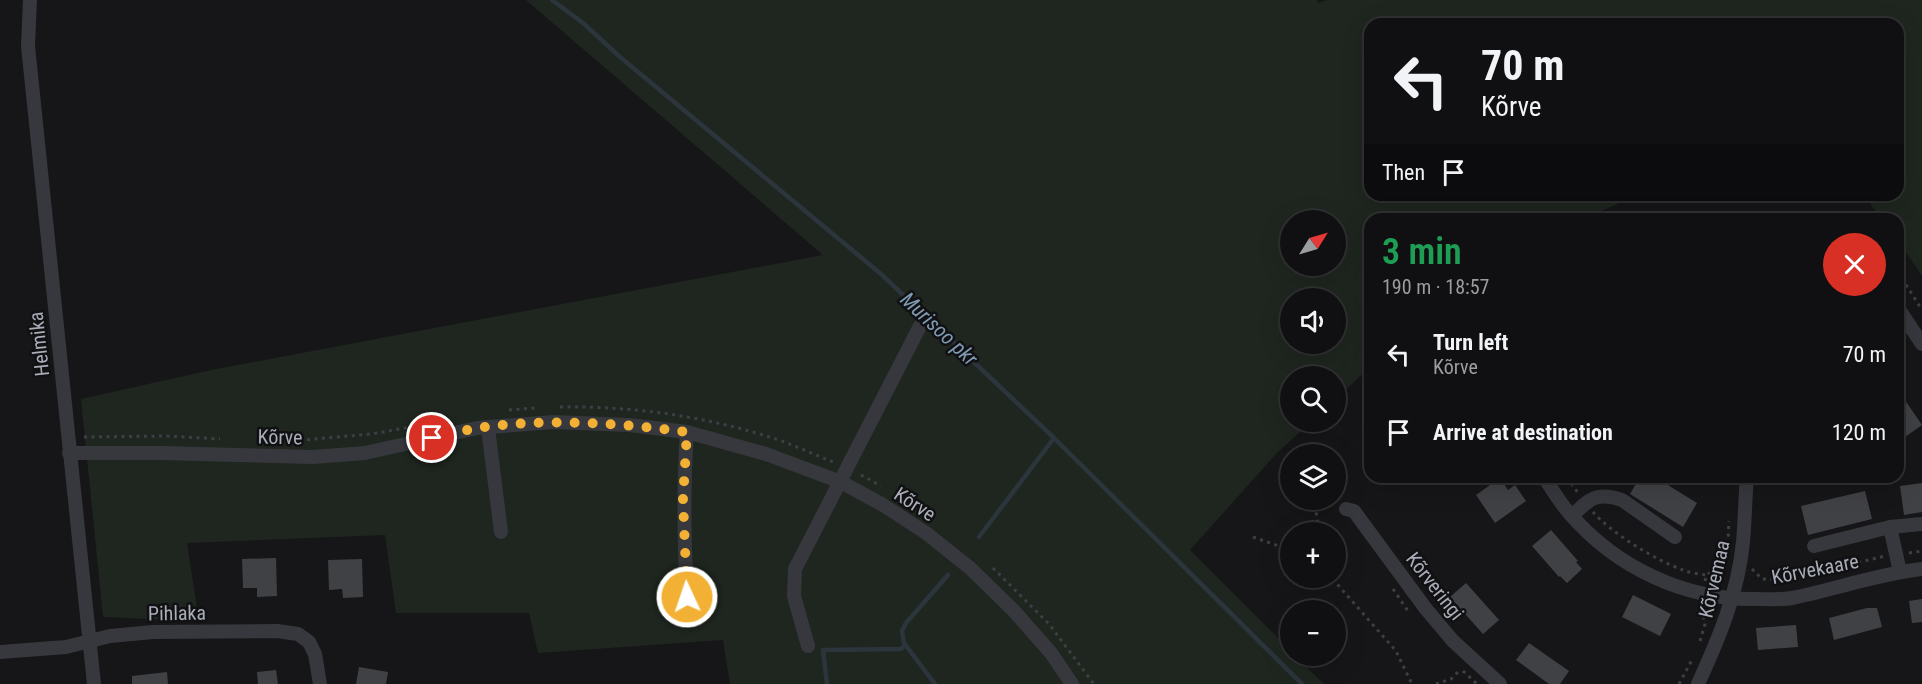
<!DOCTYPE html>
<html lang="en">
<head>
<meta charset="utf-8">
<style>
  :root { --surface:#101012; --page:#19191b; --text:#f1f3f6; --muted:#9c9d9f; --line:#303032 }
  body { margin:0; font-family:"Roboto Condensed",sans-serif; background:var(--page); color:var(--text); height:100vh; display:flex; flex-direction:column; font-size:22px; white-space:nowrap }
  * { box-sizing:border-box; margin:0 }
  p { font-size:20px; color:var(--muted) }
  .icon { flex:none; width:33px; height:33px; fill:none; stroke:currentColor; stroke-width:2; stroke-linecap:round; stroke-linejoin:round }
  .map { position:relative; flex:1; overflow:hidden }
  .sheet { position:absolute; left:1364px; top:213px; width:540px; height:270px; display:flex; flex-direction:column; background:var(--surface); border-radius:18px; box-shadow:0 6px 24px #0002,0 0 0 2px var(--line) }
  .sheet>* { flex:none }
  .top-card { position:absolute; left:1364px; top:18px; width:540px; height:183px; border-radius:18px; box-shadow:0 6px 24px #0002,0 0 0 2px var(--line); background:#101012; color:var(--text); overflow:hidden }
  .needle { width:39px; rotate:53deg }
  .fabs { position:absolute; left:1280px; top:210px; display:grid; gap:12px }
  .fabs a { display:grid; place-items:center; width:66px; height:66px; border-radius:50%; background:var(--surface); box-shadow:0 6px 24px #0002,0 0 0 2px var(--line); font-size:30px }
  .pin { position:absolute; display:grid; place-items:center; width:51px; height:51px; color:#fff; margin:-26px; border:3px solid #fff; border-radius:50%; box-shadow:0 2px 6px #0007 }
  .me { position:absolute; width:66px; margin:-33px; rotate:357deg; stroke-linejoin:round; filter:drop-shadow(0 0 4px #0008) }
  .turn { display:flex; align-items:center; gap:21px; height:126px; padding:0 18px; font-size:27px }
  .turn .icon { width:78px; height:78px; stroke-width:2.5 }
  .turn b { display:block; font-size:42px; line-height:51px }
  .then { display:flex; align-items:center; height:57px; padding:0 18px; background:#0003; gap:12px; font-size:22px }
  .round { display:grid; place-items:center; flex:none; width:63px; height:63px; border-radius:32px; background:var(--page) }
  .summary { display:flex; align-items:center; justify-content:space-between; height:102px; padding:0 18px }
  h1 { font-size:36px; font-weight:600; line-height:45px; color:#1e9e55 }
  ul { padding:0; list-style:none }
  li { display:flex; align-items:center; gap:18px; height:78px; padding:0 18px }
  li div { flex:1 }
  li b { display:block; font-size:22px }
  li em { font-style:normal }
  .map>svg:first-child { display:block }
</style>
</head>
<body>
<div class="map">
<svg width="1922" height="684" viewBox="0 0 1922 684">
  <rect width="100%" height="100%" fill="#161618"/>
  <!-- green -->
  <path fill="#1e261f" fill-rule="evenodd" d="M526,0H1317L1318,3L1327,0H1922V276L1898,241V219H1881L1864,195H1898V24H1370V195H1638L1583,219H1370L1369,368L1335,400V376H1290V422H1311L1277,453L1190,550L1290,650V656H1295L1324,684H730L723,640L538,653L529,613H396L385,535L187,543L199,621L103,617L81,399L211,370L823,255ZM1290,220H1335V266H1290ZM1290,298H1335V344H1290Z"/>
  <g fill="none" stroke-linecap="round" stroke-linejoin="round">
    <!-- stream -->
    <g stroke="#2c353c" stroke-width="4.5">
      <path d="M552,0L583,23L620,57L881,274L1052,436L1302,684"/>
      <path d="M979,537L1054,438"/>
      <path d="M827,684L823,650L901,649L905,645"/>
      <path d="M935,684L904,643L902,631L906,623L948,575"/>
    </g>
  </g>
  <!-- building -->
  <g fill="#404145">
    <path d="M1898,390L1922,425L1898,442Z"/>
    <path d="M1640,477H1655L1697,503L1683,527L1630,494Z"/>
    <path d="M1500,478L1508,490L1515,485L1526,501L1495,523L1476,495Z"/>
    <path d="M1922,483V512L1904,515L1900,486Z"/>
    <path d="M1865,491L1872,519L1808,535L1801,506Z"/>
    <path d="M1551,530L1578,561L1576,562L1582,569L1567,583L1560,576L1559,577L1532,546Z"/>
    <path d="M276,558L277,596L257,597V588H243L242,559Z"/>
    <path d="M362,559L363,597L343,598L342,589L329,590L328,560Z"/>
    <path d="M1466,583L1499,620L1483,634L1450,597Z"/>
    <path d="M1633,595L1671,614L1660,636L1622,617Z"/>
    <path d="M1922,599V622L1912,623L1909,601Z"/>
    <path d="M1867,608H1877L1882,627L1834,640L1829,618Z"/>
    <path d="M1796,625L1798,647L1758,650L1756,628Z"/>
    <path d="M1529,643L1569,671L1560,684H1549L1516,660Z"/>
    <path d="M359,667L388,672L386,684H356Z"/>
    <path d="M276,670L278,684H258L257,672Z"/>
    <path d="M167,672L168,684H132V676Z"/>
  </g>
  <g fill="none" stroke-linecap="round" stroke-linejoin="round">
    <!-- path -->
    <g stroke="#3d3f44" stroke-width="3" stroke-dasharray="3 4.5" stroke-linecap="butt">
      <path d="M1898,272L1922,310"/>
      <path d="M560,407C629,406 697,415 763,435C788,442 812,454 836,463"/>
      <path d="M509,410L535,408"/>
      <path d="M84,437L167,436L220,439"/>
      <path d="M292,441L371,434L417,426"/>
      <path d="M861,475L881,486"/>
      <path d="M1567,477L1578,493"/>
      <path d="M1315,505L1319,532"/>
      <path d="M1593,512C1611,533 1657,561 1683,570C1690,573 1699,574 1706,575"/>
      <path d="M1253,537L1290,550"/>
      <path d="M1909,553L1922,551"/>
      <path d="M993,568L1049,624L1094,684"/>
      <path d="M1752,569L1762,579L1787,580L1885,556"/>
      <path d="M1334,578L1337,584L1396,651L1412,684"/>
      <path d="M1705,581C1707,570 1720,568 1724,559C1729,549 1728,532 1729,521"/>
      <path d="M1393,589L1408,611"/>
      <path d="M1700,641L1705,624L1701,607"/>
      <path d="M1463,671L1477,684"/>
      <path d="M1436,684L1451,679L1461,669"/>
      <path d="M1679,684L1693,658"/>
    </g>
    <!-- minor -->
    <g stroke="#37383d" stroke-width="14">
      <path d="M30,0L28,46L94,684"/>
      <path d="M1898,308L1922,344"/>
      <path d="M488,428L501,532"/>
      <path d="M69,453H163L313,457L365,453L477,428L553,422L629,425L687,432L766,454L841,482L883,505L926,533L970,568L1014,611L1051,653L1072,684"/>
      <path d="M1544,477C1552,489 1560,503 1570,514C1617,568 1685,600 1756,599C1768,599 1781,600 1792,598C1836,589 1878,574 1922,569"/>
      <path d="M1346,509L1354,511L1426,609L1453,641L1500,684"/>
      <path d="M1572,516C1589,499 1597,491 1622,500L1675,537"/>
      <path d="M1890,527L1922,524"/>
      <path d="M1814,546L1890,527L1900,572"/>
      <path d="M687,597C684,542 683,488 687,432"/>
      <path d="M808,646L794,596L795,569L920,326"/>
      <path d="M0,652L66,647L110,636L153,632L277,631L298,634L309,642L315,654L320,684"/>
      <path d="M1698,684C1719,638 1738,593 1743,542C1745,521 1745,499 1747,477"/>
    </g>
  </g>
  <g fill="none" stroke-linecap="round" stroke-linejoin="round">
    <!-- route -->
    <path stroke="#f2b134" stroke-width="10" stroke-dasharray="0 18" d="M432,438C447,435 462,431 477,428C547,418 618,423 687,432L683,499L687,597"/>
  </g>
  <g text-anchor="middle" stroke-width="5" stroke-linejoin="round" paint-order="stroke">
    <!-- street labels -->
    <g font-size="20" fill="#a8adb8" stroke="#111113">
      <text transform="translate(39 344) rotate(-96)" y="7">Helmika</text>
      <text transform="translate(280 437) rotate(1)" y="7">Kõrve</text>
      <text transform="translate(915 504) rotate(33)" y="7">Kõrve</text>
      <text transform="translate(1815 569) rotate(-11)" y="7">Kõrvekaare</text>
      <text transform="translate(1714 579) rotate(-77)" y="7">Kõrvemaa</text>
      <text transform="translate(1435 586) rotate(52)" y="7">Kõrveringi</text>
      <text transform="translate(177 613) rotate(-1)" y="7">Pihlaka</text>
    </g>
    <!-- water labels -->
    <g font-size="21" font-style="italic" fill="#7f9bb3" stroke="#111113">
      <text transform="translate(939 329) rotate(43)" y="7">Murisoo pkr</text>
    </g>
  </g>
</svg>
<div class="fabs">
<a><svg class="needle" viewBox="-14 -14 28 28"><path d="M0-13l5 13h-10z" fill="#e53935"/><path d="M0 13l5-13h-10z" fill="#9c9d9f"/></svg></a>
<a><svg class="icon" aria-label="sound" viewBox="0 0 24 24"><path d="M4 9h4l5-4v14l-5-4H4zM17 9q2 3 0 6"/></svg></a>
<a><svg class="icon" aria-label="search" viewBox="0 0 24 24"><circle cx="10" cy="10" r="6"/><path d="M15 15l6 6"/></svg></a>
<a><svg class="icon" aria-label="layers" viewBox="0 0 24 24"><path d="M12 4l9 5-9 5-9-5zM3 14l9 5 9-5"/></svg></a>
<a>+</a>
<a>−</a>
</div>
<div class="pin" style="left:432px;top:438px;background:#d93025"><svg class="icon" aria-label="arrive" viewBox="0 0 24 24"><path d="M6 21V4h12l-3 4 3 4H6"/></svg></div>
<svg class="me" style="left:687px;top:597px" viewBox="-20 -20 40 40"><circle r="17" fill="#f2b134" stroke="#fff" stroke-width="3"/><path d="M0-11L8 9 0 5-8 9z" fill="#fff"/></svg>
<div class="top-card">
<div class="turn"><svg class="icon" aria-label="left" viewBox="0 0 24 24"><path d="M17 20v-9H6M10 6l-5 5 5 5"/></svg><div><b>70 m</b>Kõrve</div></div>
<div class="then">Then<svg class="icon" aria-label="arrive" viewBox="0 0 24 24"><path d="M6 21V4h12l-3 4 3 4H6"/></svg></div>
</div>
<section class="sheet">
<div class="summary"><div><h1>3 min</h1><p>190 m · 18:57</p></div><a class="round" style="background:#d93025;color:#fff"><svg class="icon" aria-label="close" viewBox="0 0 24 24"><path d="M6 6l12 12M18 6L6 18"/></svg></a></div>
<ul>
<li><svg class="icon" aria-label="left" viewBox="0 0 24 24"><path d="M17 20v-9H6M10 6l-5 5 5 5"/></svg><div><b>Turn left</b><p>Kõrve</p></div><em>70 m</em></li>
<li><svg class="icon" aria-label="arrive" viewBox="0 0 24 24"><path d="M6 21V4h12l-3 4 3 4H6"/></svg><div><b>Arrive at destination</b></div><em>120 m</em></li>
</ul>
</section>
</div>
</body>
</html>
